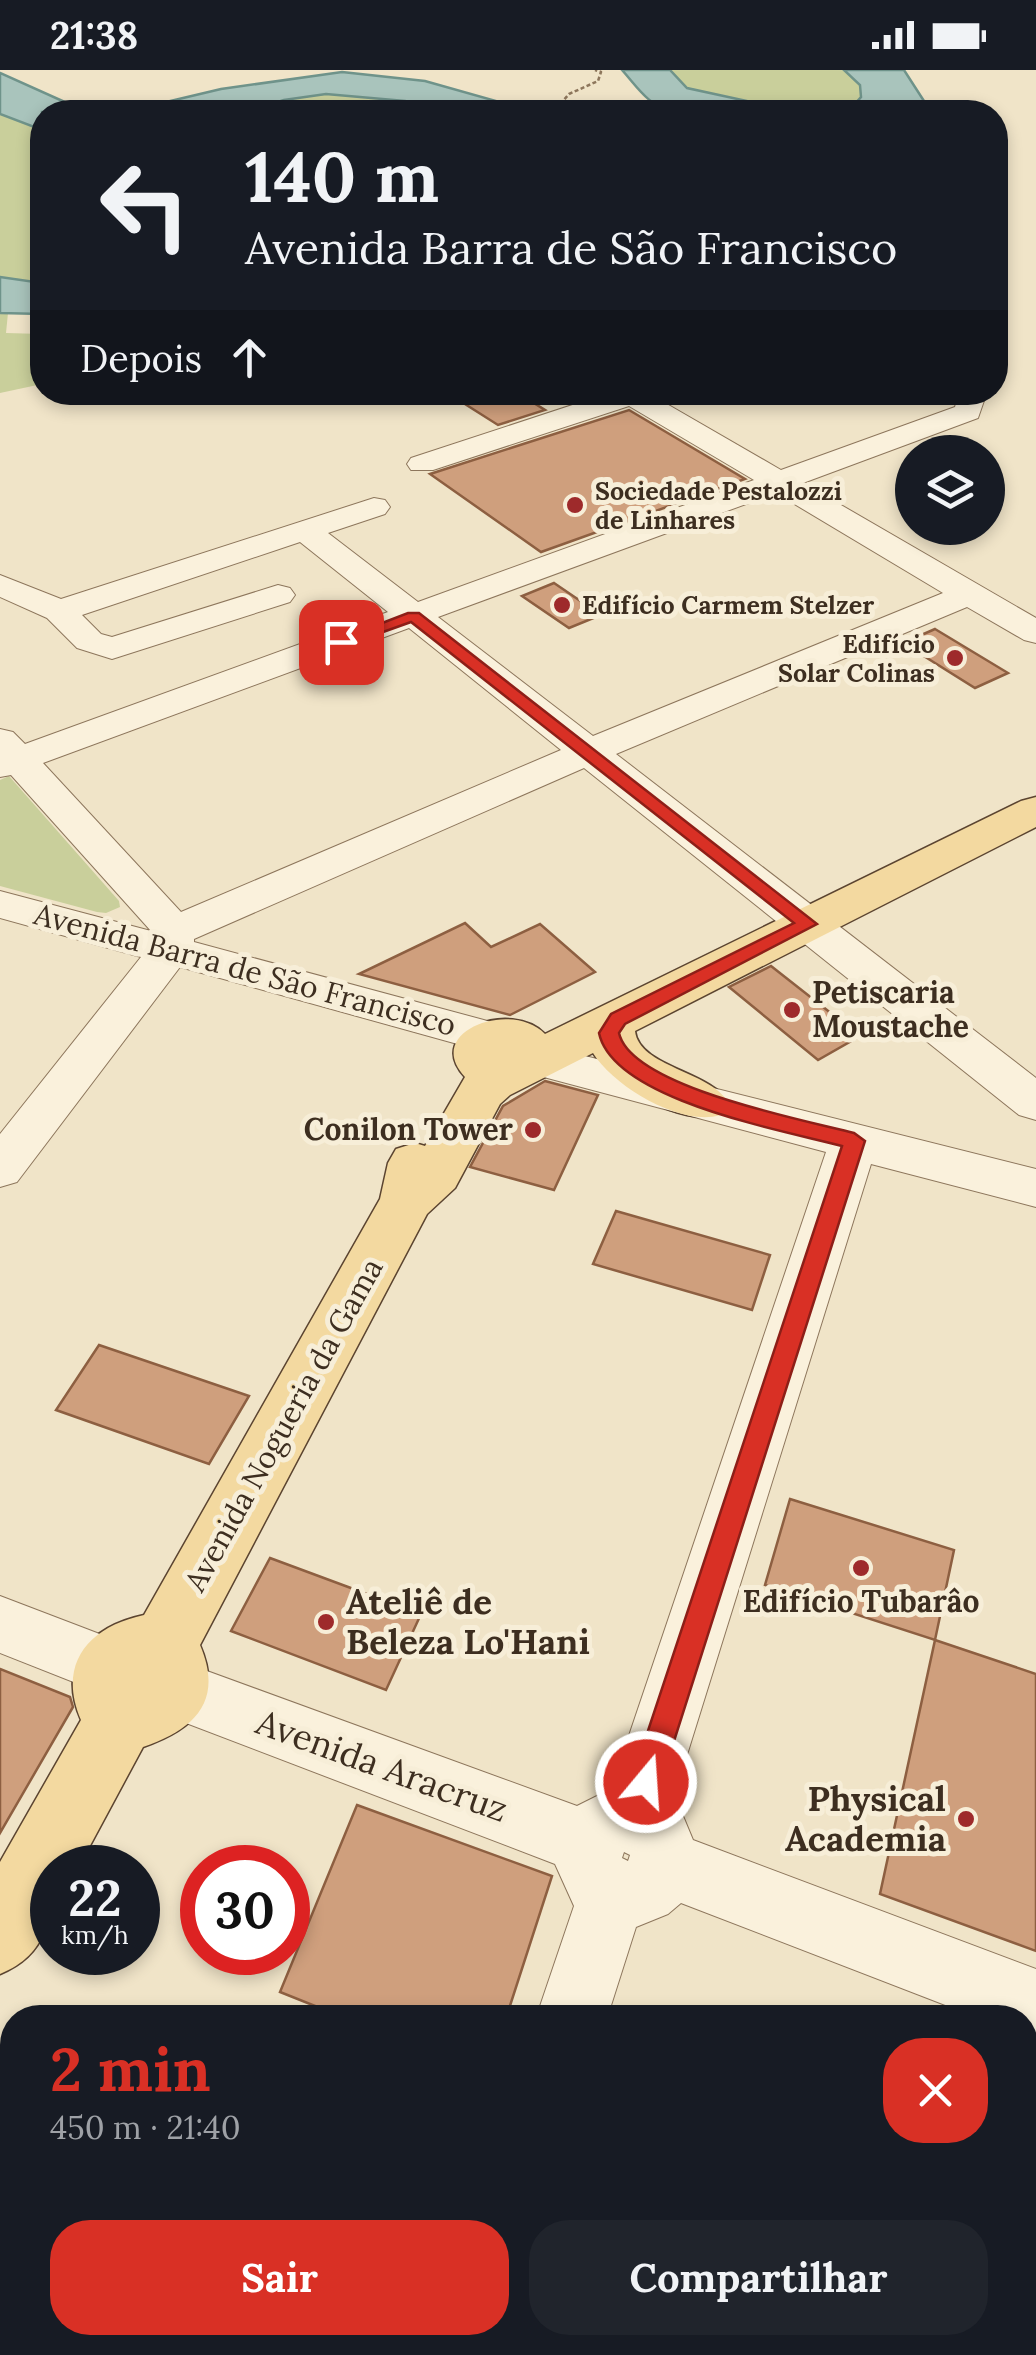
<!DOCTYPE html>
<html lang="pt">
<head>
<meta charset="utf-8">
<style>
  :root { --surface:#171b24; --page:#20242c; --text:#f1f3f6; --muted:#9ea1a6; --accent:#d93025 }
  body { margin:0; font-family:Lora,serif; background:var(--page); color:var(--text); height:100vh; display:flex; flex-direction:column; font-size:38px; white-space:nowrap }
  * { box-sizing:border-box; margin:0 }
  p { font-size:32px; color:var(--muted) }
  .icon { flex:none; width:55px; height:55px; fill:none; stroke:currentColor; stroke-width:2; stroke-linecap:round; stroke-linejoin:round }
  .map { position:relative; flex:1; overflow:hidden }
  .sheet { position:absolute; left:0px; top:1935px; width:1038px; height:350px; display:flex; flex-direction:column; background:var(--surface); border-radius:40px 40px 0 0; box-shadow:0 5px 15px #0003 }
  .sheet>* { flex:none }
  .top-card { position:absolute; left:30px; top:30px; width:978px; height:305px; border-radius:40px; box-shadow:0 5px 15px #0003; background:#171b24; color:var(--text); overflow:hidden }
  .fabs { position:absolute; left:895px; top:365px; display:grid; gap:20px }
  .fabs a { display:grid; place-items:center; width:110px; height:110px; border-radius:50%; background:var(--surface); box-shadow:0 5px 15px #0003; font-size:50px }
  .speed { position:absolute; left:30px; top:1775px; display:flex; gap:20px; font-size:50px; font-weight:700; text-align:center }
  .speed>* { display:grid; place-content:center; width:130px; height:130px; border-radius:50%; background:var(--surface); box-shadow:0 5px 15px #0003; line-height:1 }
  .speed small { font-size:25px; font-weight:400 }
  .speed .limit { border:15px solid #d22; background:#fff; color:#111 }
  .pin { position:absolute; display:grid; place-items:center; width:85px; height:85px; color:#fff; margin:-42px; border-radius:20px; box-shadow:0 5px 15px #0006 }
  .me { position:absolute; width:110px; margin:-55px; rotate:18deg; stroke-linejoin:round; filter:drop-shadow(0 0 8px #0008) }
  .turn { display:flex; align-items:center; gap:35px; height:210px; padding:0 50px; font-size:45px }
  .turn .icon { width:130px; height:130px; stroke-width:2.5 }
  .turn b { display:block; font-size:70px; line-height:85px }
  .then { display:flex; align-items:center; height:95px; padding:0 50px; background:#0003; gap:20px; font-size:38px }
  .round { display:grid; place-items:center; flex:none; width:105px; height:105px; border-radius:40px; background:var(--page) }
  .summary { display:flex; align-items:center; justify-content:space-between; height:170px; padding:0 50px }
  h1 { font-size:60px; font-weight:700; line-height:75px; color:var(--accent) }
  .button { display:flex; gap:20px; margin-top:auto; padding:20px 50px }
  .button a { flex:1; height:115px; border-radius:40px; background:var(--accent); color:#fff; font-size:40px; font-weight:700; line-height:115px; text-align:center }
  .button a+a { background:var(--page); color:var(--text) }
  .status { display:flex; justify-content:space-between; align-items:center; height:70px; padding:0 50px; background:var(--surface); direction:ltr }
  .status svg { height:28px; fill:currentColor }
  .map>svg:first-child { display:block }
</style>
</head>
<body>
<div class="status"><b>21:38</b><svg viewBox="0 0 49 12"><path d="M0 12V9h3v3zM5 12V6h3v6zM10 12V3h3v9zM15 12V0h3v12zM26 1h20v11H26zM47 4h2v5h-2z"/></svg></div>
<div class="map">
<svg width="1036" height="2285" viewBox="0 0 1036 2285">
  <rect width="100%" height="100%" fill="#f0e4c8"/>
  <!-- green -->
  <g fill="#c9cf9b">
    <path d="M670,0H844L860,15L861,27L853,36L840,39L765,35L686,18Z"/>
    <path d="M326,24L405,31L450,42H245L284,30Z"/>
    <path d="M0,44L42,60V213L0,207Z"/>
    <path d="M0,243H8L6,263L42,264V314L0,323Z"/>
    <path d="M9,706L119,831L120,837L106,843L97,842L0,816V710Z"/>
  </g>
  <!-- water -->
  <g fill="#a9c4bc" stroke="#6f938a" stroke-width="2.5">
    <path d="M622,0H670L687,18L765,35L840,39L853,36L861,27L860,15L844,0H904L924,31L926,42H675C648,36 639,19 622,0Z"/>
    <path d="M342,2L425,11L535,42H450L405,31L326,24L284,30L245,42H124L221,19Z"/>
    <path d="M0,3L87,42H42V60L0,44Z"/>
    <path d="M0,207L42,213V244L0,243Z"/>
  </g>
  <!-- building -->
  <g fill="#cf9f7d" stroke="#8d5f41" stroke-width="2.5">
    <path d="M446,322H516L545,340L498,355Z"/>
    <path d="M629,340L745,409L541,482L430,404Z"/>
    <path d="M554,513L601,545L569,558L522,526Z"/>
    <path d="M935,559L1008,603L975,618L903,573Z"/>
    <path d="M465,853L491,877L540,854L595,902L510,945L359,904Z"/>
    <path d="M771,896L860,966L818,990L729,917Z"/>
    <path d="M545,1011L598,1025L554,1120L470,1097L503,1036Z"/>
    <path d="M616,1141L770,1185L752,1240L593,1194Z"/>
    <path d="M99,1275L249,1326L209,1394L56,1340Z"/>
    <path d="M790,1429L954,1480L935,1570L765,1515Z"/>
    <path d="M270,1488L421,1544L386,1620L231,1561Z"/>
    <path d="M935,1570L1036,1604V1881L880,1824Z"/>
    <path d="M0,1599L70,1627L73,1637L0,1763Z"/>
    <path d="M357,1735L552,1806L506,1948H345L280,1922Z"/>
  </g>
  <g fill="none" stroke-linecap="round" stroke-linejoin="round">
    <!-- minor casing -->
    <g stroke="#8d765c" stroke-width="2">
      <g id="minor">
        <path d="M612,322H656L653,326L781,400L955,337L959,322H987L978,348L803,413L1036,548V573L1024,570L967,537L616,684L1036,1008V1050L1019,1045L584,698L194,869V872L506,956L513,967L506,978L490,983L180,897L17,1112L0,1117V1064L141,887L0,848V821L151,861L11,705L0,707V659L13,662L25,674L388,542L300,472L82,545L101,564L112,567L278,515L290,518L295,525L290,532L112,589L77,578L47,548L0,527V505L61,529L374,428L385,430L390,437L385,444L328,463L418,532L754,410L629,336L433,400H411L407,394L411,388ZM776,423L943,523L593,666L438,547ZM409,558L561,680L181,842L43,693Z"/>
        <path d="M537,974L1036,1099V1137L871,1094L672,1733L683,1746L693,1770L1036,1899V1969L1025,1965V1948H979L681,1833L668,1844L636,1857L607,1948H536L574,1836L555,1794L152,1640L143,1619L152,1598L174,1589L577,1736L611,1719L826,1082L521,1001L514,990L521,979ZM624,1782L630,1785L628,1791L622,1788Z"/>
        <path d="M0,1526L131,1576L140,1597L131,1618L109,1626L0,1583Z"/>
        <path d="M424,2272H504L500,2285H420Z"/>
      </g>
    </g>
    <!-- major casing -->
    <g stroke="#5b4430" stroke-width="3">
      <path id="major" d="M1036,727V757L635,961C639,997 710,1001 728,1032L720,1045C682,1057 614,1017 593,983L510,1025L500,1034L455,1118L427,1144L200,1575C224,1631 195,1659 143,1677L78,1798H52C52,1846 49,1884 0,1904V1792L81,1650C57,1594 88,1557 144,1545L380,1129L388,1093L396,1079L415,1073L425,1076L465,1007C422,961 512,929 545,964L1021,731Z"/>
    </g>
    <!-- path -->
    <path stroke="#8d765c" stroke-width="2.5" stroke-dasharray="4 2.5" stroke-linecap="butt" d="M574,42L562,32L569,24L598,11L601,2L595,0"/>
    <!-- minor -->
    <use href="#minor" fill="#faf1dc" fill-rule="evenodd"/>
    <!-- major -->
    <use href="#major" fill="#f3d9a0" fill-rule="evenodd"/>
  </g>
  <!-- route -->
  <path fill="#d93025" stroke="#8d1f18" stroke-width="2.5" d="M408,543H419L817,854L625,954L619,963C631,1017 804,1050 854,1063L865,1071L661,1712L657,1723L646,1727L636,1723L631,1712L842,1076C782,1060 613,1030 599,963L611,944L794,853L411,552L347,575L333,572Z"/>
  <!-- markers -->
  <g fill="#9e2a2b" stroke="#f7eed8" stroke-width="4">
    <circle cx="575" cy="435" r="10"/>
    <circle cx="562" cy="535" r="10"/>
    <circle cx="955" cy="588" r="10"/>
    <circle cx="792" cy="940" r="10"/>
    <circle cx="533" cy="1060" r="10"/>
    <circle cx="861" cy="1498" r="10"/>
    <circle cx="326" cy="1552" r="10"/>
    <circle cx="966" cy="1749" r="10"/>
  </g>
  <g text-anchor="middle" stroke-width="10" stroke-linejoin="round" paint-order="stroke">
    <!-- far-poi labels -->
    <g font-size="25" font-weight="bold" fill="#3d2e20" stroke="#f7eed8" text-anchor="start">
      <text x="595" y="430">Sociedade Pestalozzi<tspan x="595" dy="29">de Linhares</tspan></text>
      <text x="582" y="544">Edifício Carmem Stelzer</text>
      <text x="935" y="583" text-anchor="end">Edifício<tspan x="935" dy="29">Solar Colinas</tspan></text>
    </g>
    <!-- street labels -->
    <g font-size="30" fill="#3d2e20" stroke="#f7eed8">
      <text transform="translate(245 900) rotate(15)" y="10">Avenida Barra de São Francisco</text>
      <text transform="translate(284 1355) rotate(-61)" y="10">Avenida Nogueria da Gama</text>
    </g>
    <!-- poi labels -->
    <g font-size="30" font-weight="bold" fill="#3d2e20" stroke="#f7eed8" text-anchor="start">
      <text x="812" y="933">Petiscaria<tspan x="812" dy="34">Moustache</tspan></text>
      <text x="513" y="1070" text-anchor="end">Conilon Tower</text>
      <text x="861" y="1542" text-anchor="middle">Edifício Tubarâo</text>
    </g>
    <!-- near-poi labels -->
    <g font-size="35" font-weight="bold" fill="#3d2e20" stroke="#f7eed8" text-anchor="start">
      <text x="346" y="1544">Ateliê de<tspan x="346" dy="40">Beleza Lo'Hani</tspan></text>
      <text x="946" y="1741" text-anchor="end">Physical<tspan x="946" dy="40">Academia</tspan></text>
    </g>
    <!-- near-street labels -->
    <g font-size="35" fill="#3d2e20" stroke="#f7eed8">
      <text transform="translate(382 1696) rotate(20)" y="12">Avenida Aracruz</text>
    </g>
  </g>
</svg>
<div class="fabs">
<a><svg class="icon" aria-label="layers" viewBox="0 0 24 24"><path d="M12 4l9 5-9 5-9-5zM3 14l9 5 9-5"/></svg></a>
</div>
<div class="speed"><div>22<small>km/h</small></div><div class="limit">30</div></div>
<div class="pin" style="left:341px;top:572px;background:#d93025"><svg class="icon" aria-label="arrive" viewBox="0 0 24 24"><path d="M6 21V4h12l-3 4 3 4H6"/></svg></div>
<svg class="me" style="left:646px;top:1712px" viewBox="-20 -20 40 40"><circle r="17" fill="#d93025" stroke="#fff" stroke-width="3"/><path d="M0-11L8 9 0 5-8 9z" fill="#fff"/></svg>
<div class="top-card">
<div class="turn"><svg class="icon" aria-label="left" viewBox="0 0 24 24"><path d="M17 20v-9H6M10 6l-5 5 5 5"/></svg><div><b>140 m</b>Avenida Barra de São Francisco</div></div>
<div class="then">Depois<svg class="icon" aria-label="ahead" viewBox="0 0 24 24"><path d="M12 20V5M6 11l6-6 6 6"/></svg></div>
</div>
<section class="sheet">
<div class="summary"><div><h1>2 min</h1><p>450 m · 21:40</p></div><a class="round" style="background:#d93025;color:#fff"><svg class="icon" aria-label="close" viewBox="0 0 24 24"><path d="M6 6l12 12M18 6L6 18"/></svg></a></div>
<div class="button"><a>Sair</a><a>Compartilhar</a></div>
</section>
</div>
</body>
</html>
